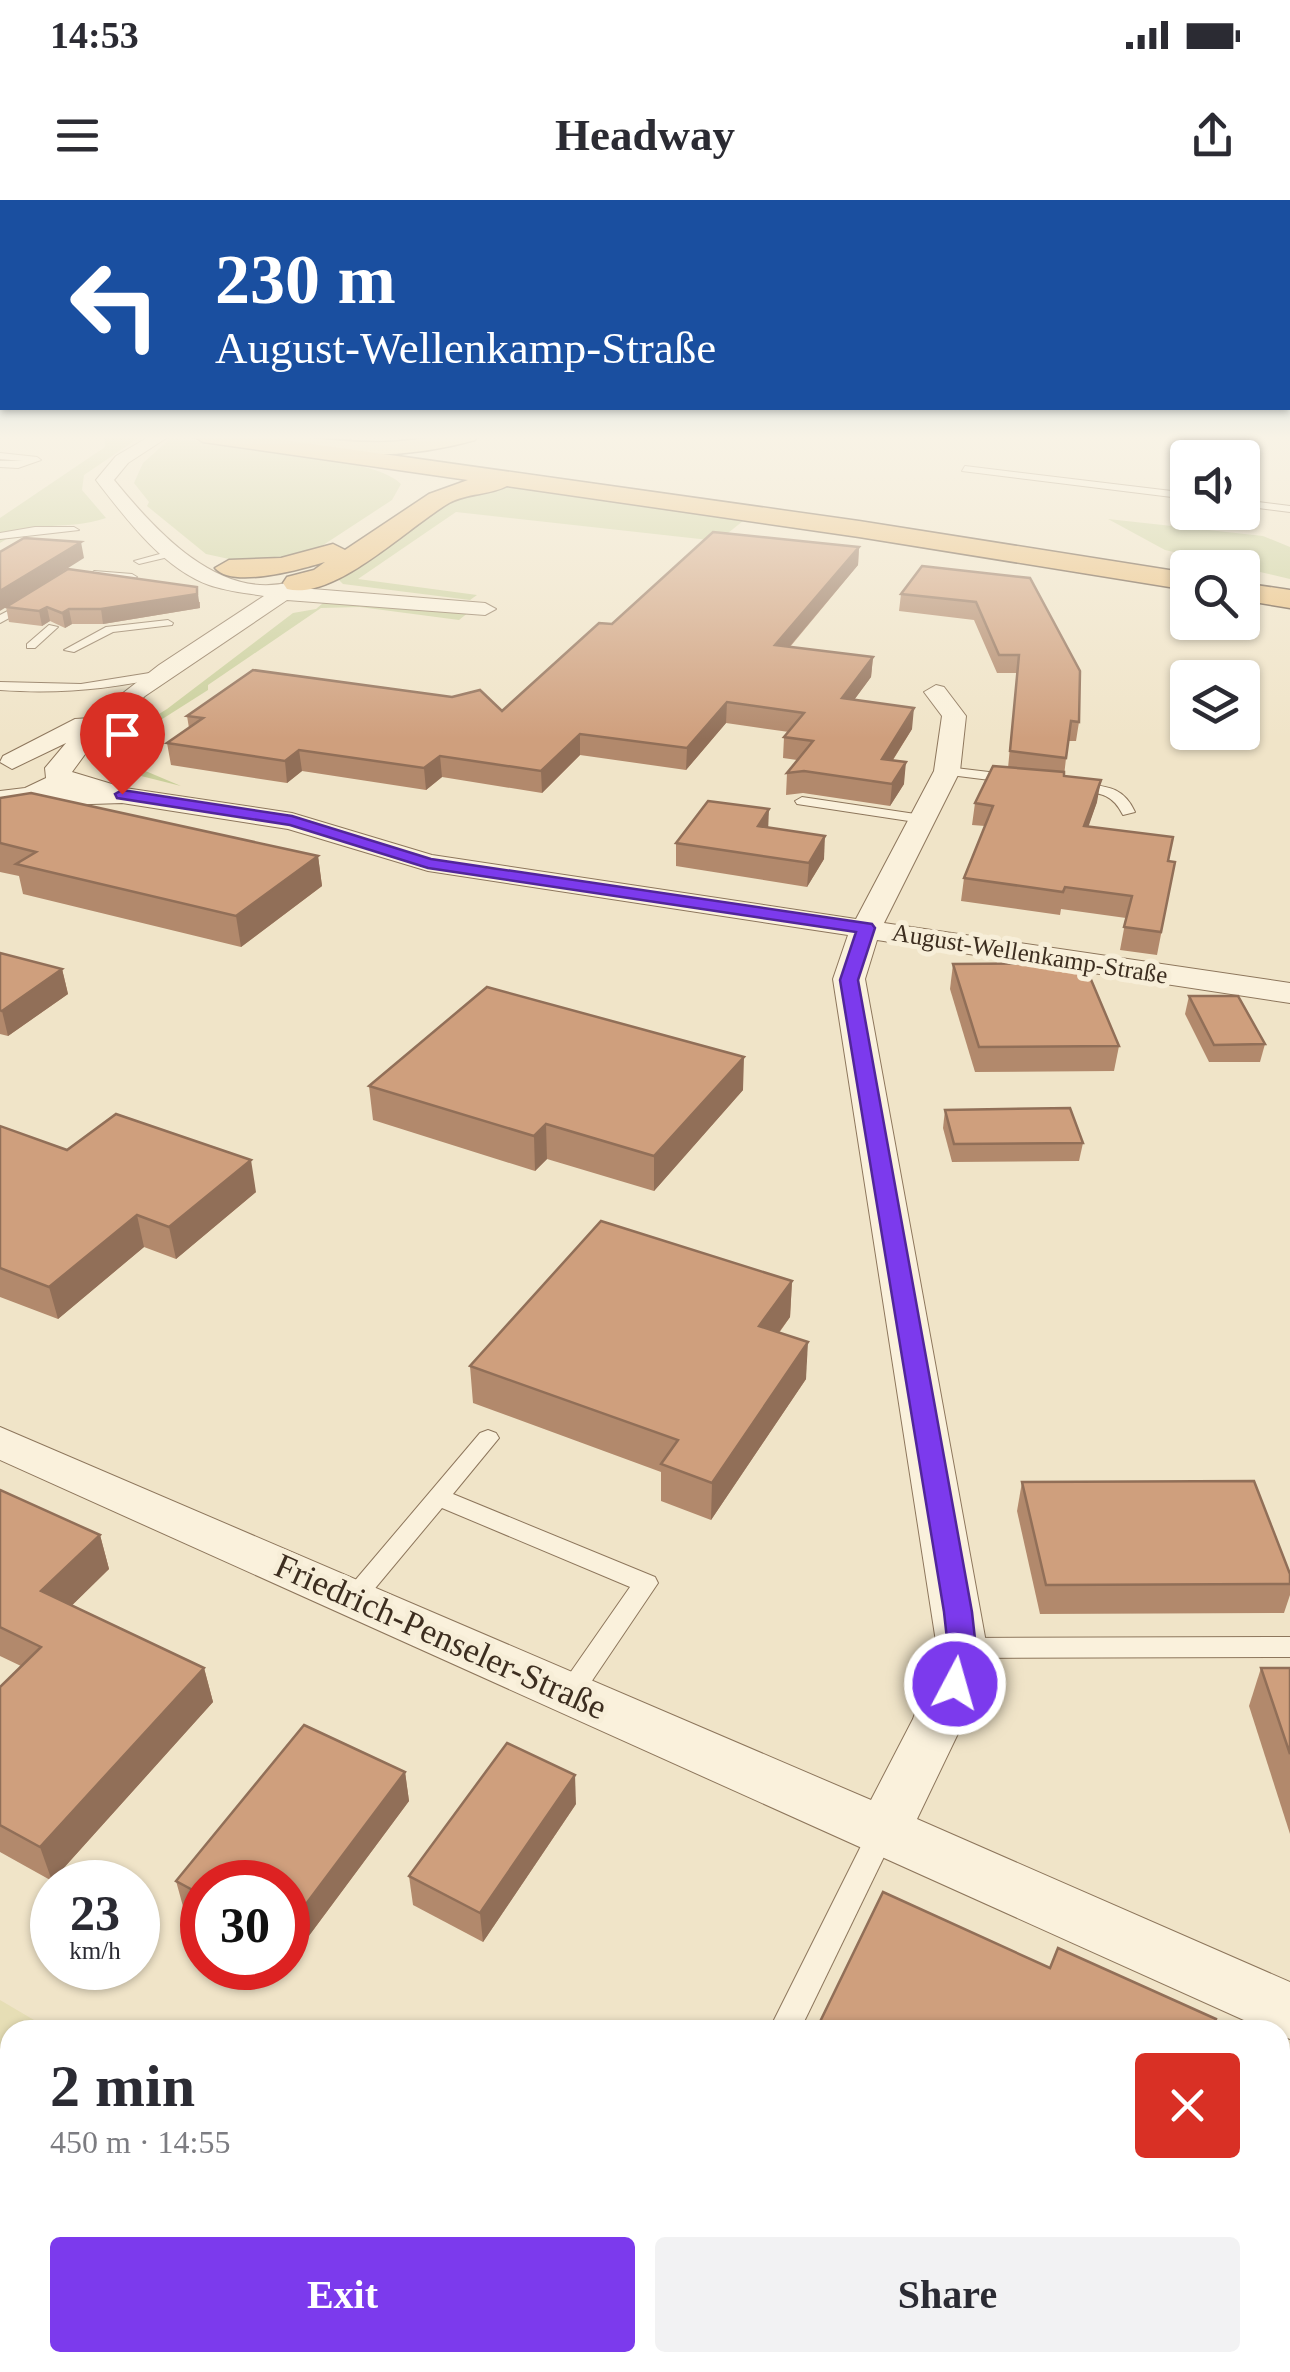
<!DOCTYPE html>
<html lang="en">
<head>
<meta charset="utf-8">
<style>
  :root { --surface:#fff; --page:#f2f2f3; --text:#2b2b33; --muted:#7c7c81; --accent:#7c3aed }
  body { margin:0; font-family:"Times New Roman",serif; background:var(--page); color:var(--text); height:100vh; display:flex; flex-direction:column; font-size:38px; white-space:nowrap }
  * { box-sizing:border-box; margin:0 }
  p { font-size:32px; color:var(--muted) }
  .icon { flex:none; width:55px; height:55px; fill:none; stroke:currentColor; stroke-width:2; stroke-linecap:round; stroke-linejoin:round }
  .map { position:relative; flex:1; overflow:hidden }
  .details { position:absolute; left:0px; top:1820px; width:1290px; height:352px; display:flex; flex-direction:column; background:var(--surface); border-radius:30px 30px 0 0; box-shadow:0 2px 8px #0004 }
  .details>* { flex:none }
  .top-card { position:absolute; left:0px; top:0px; width:1290px; height:210px; box-shadow:0 2px 8px #0004; background:#1a4fa0; color:#fff; overflow:hidden }
  .tools { position:absolute; left:1170px; top:240px; display:grid; gap:20px }
  .tools a { display:grid; place-items:center; width:90px; height:90px; border-radius:10px; background:var(--surface); box-shadow:0 2px 8px #0004; font-size:50px }
  .speed { position:absolute; left:30px; top:1660px; display:flex; gap:20px; font-size:50px; font-weight:700; text-align:center }
  .speed>* { display:grid; place-content:center; width:130px; height:130px; border-radius:50%; background:var(--surface); box-shadow:0 2px 8px #0004; line-height:1 }
  .speed small { font-size:25px; font-weight:400 }
  .speed .limit { border:15px solid #d22; background:#fff; color:#111 }
  .pin { position:absolute; display:grid; place-items:center; width:85px; height:85px; color:#fff; margin:-102px -42px; border-radius:50% 50% 50% 0; rotate:-45deg; box-shadow:0 0 10px #0007 }
  .pin .icon { rotate:45deg }
  .me { position:absolute; width:110px; margin:-55px; rotate:6deg; stroke-linejoin:round; filter:drop-shadow(0 0 8px #0008) }
  .turn { display:flex; align-items:center; gap:35px; height:210px; padding:0 50px; font-size:45px }
  .turn .icon { width:130px; height:130px; stroke-width:2.5 }
  .turn b { display:block; font-size:70px; line-height:85px }
  .round { display:grid; place-items:center; flex:none; width:105px; height:105px; border-radius:10px; background:var(--page) }
  .overview { display:flex; align-items:center; justify-content:space-between; height:170px; padding:0 50px }
  h1 { font-size:60px; font-weight:800; line-height:75px }
  .button { display:flex; gap:20px; margin-top:auto; padding:20px 50px }
  .button a { flex:1; height:115px; border-radius:10px; background:var(--accent); color:#fff; font-size:40px; font-weight:800; line-height:115px; text-align:center }
  .button a+a { background:var(--page); color:var(--text) }
  .status { display:flex; justify-content:space-between; align-items:center; height:70px; padding:0 50px; background:var(--surface); direction:ltr }
  .status svg { height:28px; fill:currentColor }
  header { display:flex; justify-content:space-between; align-items:center; height:130px; padding:0 50px; background:var(--surface); font-size:45px; font-weight:800 }
  .map>svg:first-child { display:block }
</style>
</head>
<body>
<div class="status"><b>14:53</b><svg viewBox="0 0 49 12"><path d="M0 12V9h3v3zM5 12V6h3v6zM10 12V3h3v9zM15 12V0h3v12zM26 1h20v11H26zM47 4h2v5h-2z"/></svg></div>
<header><svg class="icon" aria-label="menu" viewBox="0 0 24 24"><path d="M4 6h16M4 12h16M4 18h16"/></svg>Headway<svg class="icon" aria-label="share" viewBox="0 0 24 24"><path d="M12 15V3M7 8l5-5 5 5M5 13v7h14v-7"/></svg></header>
<div class="map">
<svg width="1290" height="2172" viewBox="0 0 1290 2172">
  <rect width="100%" height="100%" fill="#f0e4c8"/>
  <!-- farmland -->
  <path fill="#e6deb5" d="M0,1800L51,1830H10V2162H624L641,2172H0Z"/>
  <!-- green -->
  <g fill="#c9cf9b">
    <path d="M96,235H143L84,275L82,290L106,318C64,332 41,317 0,343V318L105,247V240Z"/>
    <path d="M171,238C215,244 377,256 401,284L392,300L308,355L252,364L206,354L147,306L149,302L134,283L143,263Z"/>
    <path d="M523,285L748,317L718,341L456,312L358,379L477,395L470,400L343,384L337,378L447,302L477,291Z"/>
    <path d="M1108,319L1263,336L1290,347V379L1165,350Z"/>
    <path d="M329,398L469,412L459,420L360,407L321,408L208,485V490L115,549L136,567L181,586L125,572L101,550L167,509L293,413L316,409Z"/>
  </g>
  <g fill="none" stroke-linecap="round" stroke-linejoin="round">
    <!-- service casing -->
    <g stroke="#8d765c" stroke-width="2">
      <g id="service">
        <path d="M0,253L37,257L41,260L18,268L0,267V261H23L0,259Z"/>
        <path d="M965,266L1188,293V299L962,271Z"/>
        <path d="M1242,300L1290,306V312L1242,306Z"/>
        <path d="M35,327H74L79,330L0,339V333Z"/>
        <path d="M178,349L181,354L139,364L134,361Z"/>
        <path d="M94,371L132,374L137,377L132,380L90,376Z"/>
        <path d="M29,400L34,403L33,405L0,423V415Z"/>
        <path d="M168,420L173,423L172,425L113,432L74,452L64,450L106,427Z"/>
        <path d="M49,425L58,427L35,448H27V444Z"/>
        <path d="M162,471L168,474L166,476C110,490 57,494 0,490V482L81,484Z"/>
        <path d="M947,567L1014,575L1020,579L1014,583L942,574V568Z"/>
        <path d="M1073,582C1101,587 1122,583 1135,612L1123,615C1110,589 1095,594 1068,589V583Z"/>
        <path d="M802,597L922,615L929,619L922,623L797,604L795,601Z"/>
        <path d="M488,1230L496,1233L499,1238L453,1294L655,1377L658,1383L579,1500L570,1503L561,1500L557,1493L561,1486L630,1387L442,1308L362,1404L353,1406L344,1404L341,1397L480,1233Z"/>
        <path d="M1290,1437V1457L962,1458L953,1455L949,1448L953,1441L962,1438Z"/>
        <path d="M882,1620L892,1624L896,1632L800,1830H769L872,1624Z"/>
      </g>
    </g>
    <!-- minor casing -->
    <g stroke="#8d765c" stroke-width="2">
      <path id="minor" d="M152,235H171L128,263L114,280C155,330 218,401 290,382L300,388L485,403L496,409L485,415L287,400L145,496L91,546L72,572L125,588L292,613L432,655L856,719L934,571L942,516L924,492L936,485L944,487L966,516L960,571L884,723L1290,783V803L877,740L865,779L987,1448L965,1519L917,1619L1290,1782V1839L1280,1835V1830H1266L0,1260V1227L871,1600L913,1519L937,1448L833,779L848,735L428,671L288,629L122,603L0,607V591L25,588L46,578L45,568L66,543L12,569L0,562L3,556L75,519L91,518L159,465L264,396C246,393 226,391 209,385C164,369 127,320 99,284L96,280L116,256Z"/>
    </g>
    <!-- primary casing -->
    <g stroke="#5b4430" stroke-width="3">
      <path id="primary" d="M239,235C288,232 336,244 386,242C417,241 447,233 478,235L475,240C409,259 350,257 282,247C268,244 249,245 239,235Z"/>
    </g>
    <!-- trunk casing -->
    <g stroke="#5b4430" stroke-width="3">
      <g id="trunk">
        <path d="M192,235H248L859,321L1188,373V390L859,337L507,286C490,295 467,293 449,303C408,327 335,401 287,389L283,383L287,377L314,370L325,362C302,369 232,389 215,368L229,360L281,358L333,344L345,350L429,294L468,280L203,242Z"/>
        <path d="M1242,383L1290,390V408L1242,400Z"/>
      </g>
    </g>
    <!-- service -->
    <use href="#service" fill="#faf1dc" fill-rule="evenodd"/>
    <!-- minor -->
    <use href="#minor" fill="#faf1dc" fill-rule="evenodd"/>
    <!-- primary -->
    <use href="#primary" fill="#f3d9a0" fill-rule="evenodd"/>
    <!-- trunk -->
    <use href="#trunk" fill="#eabe7c" fill-rule="evenodd"/>
  </g>
  <!-- wall -->
  <g fill="#b2896c">
    <path d="M859,347L858,365L790,447L873,457L871,477L854,500L912,529L893,560L904,584L890,606L803,593L786,595L787,573L797,560L783,558L784,537L789,532L726,523L686,570L580,555L542,593L442,577L426,590L302,571L287,583L171,565L167,543L189,528L187,516L502,511L612,424Z"/>
    <path d="M1030,378L1079,522L1076,541H1068L1064,576L1097,602L1088,626L1168,661L1175,662L1157,755L1120,750L1126,718L1061,709L1060,715L961,701L964,678L985,626L972,625L975,603L1008,568L1017,473H997L974,420L899,411L901,394Z"/>
    <path d="M200,402V408L103,424H72L65,428L50,421L42,426L9,422L6,407Z"/>
    <path d="M0,598L318,656L322,686L241,747L23,694L19,676L0,672Z"/>
    <path d="M676,643L824,659L807,687L676,666Z"/>
    <path d="M0,753L62,769L68,794L8,836L0,834Z"/>
    <path d="M953,764L1119,846L1114,871L975,872L950,789Z"/>
    <path d="M1189,796L1265,844L1260,862H1209L1185,814Z"/>
    <path d="M369,886L743,890L654,991L547,959L535,971L373,920Z"/>
    <path d="M945,910L1083,943L1079,961L952,962L943,928Z"/>
    <path d="M0,926L67,950L256,992L176,1059L144,1047L58,1119L0,1097Z"/>
    <path d="M792,1081L790,1117L779,1133L806,1179L711,1320L661,1301V1272L473,1203L470,1166Z"/>
    <path d="M1022,1282L1290,1374V1395L1284,1413L1040,1414L1017,1311Z"/>
    <path d="M0,1290L100,1335L109,1369L72,1405L204,1468L213,1502L52,1681L0,1652V1487L21,1466L0,1456Z"/>
    <path d="M1261,1468H1290V1634L1249,1506Z"/>
    <path d="M405,1572L409,1601L288,1764V1682H202V1719L184,1710L176,1681Z"/>
    <path d="M576,1604L483,1742L413,1705L409,1676Z"/>
    <path d="M900,2162H1111L1109,2172H898Z"/>
    <path d="M1182,2162H1280L1290,2172H1200Z"/>
  </g>
  <!-- shaded-wall -->
  <g fill="#916f58">
    <path d="M81,342L84,358L0,411V391Z"/>
    <path d="M859,347L858,365L774,465L775,445Z"/>
    <path d="M197,387L200,408L103,424L101,409Z"/>
    <path d="M47,407L50,421L42,426L39,411Z"/>
    <path d="M69,409L72,424L65,428L62,413Z"/>
    <path d="M873,457L871,477L840,519L842,498Z"/>
    <path d="M727,502L726,523L686,570L687,548Z"/>
    <path d="M914,508L912,529L880,580L882,559Z"/>
    <path d="M580,534V555L542,593L541,571Z"/>
    <path d="M299,550L302,571L287,583L285,561Z"/>
    <path d="M440,556L442,577L426,590L424,568Z"/>
    <path d="M906,562L904,584L890,606L892,584Z"/>
    <path d="M1101,580L1097,602L1081,648L1084,626Z"/>
    <path d="M769,609L768,632L758,626Z"/>
    <path d="M825,636L824,659L807,687L809,663Z"/>
    <path d="M318,656L322,686L241,747L236,716Z"/>
    <path d="M62,769L68,794L8,836L2,811Z"/>
    <path d="M744,857L743,890L654,991V956Z"/>
    <path d="M546,924L547,959L535,971L534,936Z"/>
    <path d="M251,960L256,992L176,1059L169,1027Z"/>
    <path d="M137,1015L144,1047L58,1119L49,1087Z"/>
    <path d="M792,1081L790,1117L757,1162L759,1126Z"/>
    <path d="M808,1142L806,1179L711,1320L712,1283Z"/>
    <path d="M100,1335L109,1369L52,1425L41,1391Z"/>
    <path d="M204,1468L213,1502L52,1681L40,1647Z"/>
    <path d="M405,1572L409,1601L288,1764V1728Z"/>
    <path d="M575,1575L576,1604L483,1742L480,1713Z"/>
  </g>
  <!-- building -->
  <g fill="#cf9f7d" stroke="#916f58" stroke-width="2.5">
    <path d="M713,332L859,347L775,445L873,457L842,498L914,508L882,559L906,562L892,584L804,571L787,573L813,541L784,537L804,513L727,502L687,548L580,534L541,571L440,556L424,568L299,550L285,561L167,543L203,518L187,516L253,470L452,497L480,490L502,511L599,423L612,424Z"/>
    <path d="M24,338L81,342L0,391V352Z"/>
    <path d="M922,366L1030,378L1080,471L1079,522L1071,521L1066,558L1010,551L1019,455H999L976,402L901,394Z"/>
    <path d="M68,369L197,387V394L101,409H69L62,413L47,407L39,411L6,407Z"/>
    <path d="M993,566L1064,572V576L1101,580L1084,626L1173,637L1168,661L1175,662L1161,732L1124,727L1132,696L1065,687L1063,692L964,678L993,606L975,603Z"/>
    <path d="M31,593L318,656L236,716L16,664L36,652L0,643V598Z"/>
    <path d="M708,601L769,609L758,626L825,636L809,663L676,643Z"/>
    <path d="M0,753L62,769L2,811L0,810Z"/>
    <path d="M1084,763L1119,846L979,847L953,764Z"/>
    <path d="M487,787L744,857L654,956L546,924L534,936L369,886Z"/>
    <path d="M1189,796H1238L1265,844L1214,845Z"/>
    <path d="M1070,908L1083,943L954,944L945,910Z"/>
    <path d="M116,914L251,960L169,1027L137,1015L49,1087L0,1068V926L67,950Z"/>
    <path d="M601,1021L792,1081L759,1126L808,1142L712,1283L661,1264L678,1240L470,1166Z"/>
    <path d="M1254,1281L1290,1374V1384L1046,1385L1022,1282Z"/>
    <path d="M0,1290L100,1335L41,1391L204,1468L40,1647L0,1625V1487L41,1447L0,1427Z"/>
    <path d="M1261,1468H1290V1554Z"/>
    <path d="M304,1525L405,1572L288,1728V1682H202V1695L176,1681Z"/>
    <path d="M507,1543L575,1575L480,1713L409,1676Z"/>
    <path d="M883,1692L1050,1768L1058,1748L1216,1819L1212,1830H816Z"/>
    <path d="M1280,1884L1290,1889V2172H1274L1256,2162H1280Z"/>
    <path d="M938,2162H1111L1109,2172H956Z"/>
  </g>
  <!-- sky -->
  <linearGradient id="sky" x2="0" y2="1"><stop stop-color="#8fbad6"/><stop offset="0.44" stop-color="#f8f3e6"/><stop offset="1" stop-color="#f8f3e6" stop-opacity="0"/></linearGradient>
  <rect width="1290" height="539" fill="url(#sky)"/>
  <!-- route -->
  <path fill="#7c3aed" stroke="#51269a" stroke-width="2.5" d="M122,590L292,616L431,659L872,724L875,728L858,780L972,1412L976,1448L965,1492L955,1495L945,1492L940,1484L948,1448L944,1412L840,780L856,732L428,668L290,625L117,598L115,594Z"/>
  <g text-anchor="middle" stroke-width="10" stroke-linejoin="round" paint-order="stroke">
    <!-- far-street labels -->
    <g font-size="25" fill="#3d2e20" stroke="#f7eed8">
      <text transform="translate(1030 753) rotate(9)" y="9">August-Wellenkamp-Straße</text>
    </g>
    <!-- near-street labels -->
    <g font-size="35" fill="#3d2e20" stroke="#f7eed8">
      <text transform="translate(441 1436) rotate(24)" y="12">Friedrich-Penseler-Straße</text>
    </g>
  </g>
</svg>
<div class="tools">
<a><svg class="icon" aria-label="sound" viewBox="0 0 24 24"><path d="M4 9h4l5-4v14l-5-4H4zM17 9q2 3 0 6"/></svg></a>
<a><svg class="icon" aria-label="search" viewBox="0 0 24 24"><circle cx="10" cy="10" r="6"/><path d="M15 15l6 6"/></svg></a>
<a><svg class="icon" aria-label="layers" viewBox="0 0 24 24"><path d="M12 4l9 5-9 5-9-5zM3 14l9 5 9-5"/></svg></a>
</div>
<div class="speed"><div>23<small>km/h</small></div><div class="limit">30</div></div>
<div class="pin" style="left:122px;top:594px;background:#d93025"><svg class="icon" aria-label="arrive" viewBox="0 0 24 24"><path d="M6 21V4h12l-3 4 3 4H6"/></svg></div>
<svg class="me" style="left:955px;top:1484px" viewBox="-20 -20 40 40"><circle r="17" fill="#7c3aed" stroke="#fff" stroke-width="3"/><path d="M0-11L8 9 0 5-8 9z" fill="#fff"/></svg>
<div class="top-card">
<div class="turn"><svg class="icon" aria-label="left" viewBox="0 0 24 24"><path d="M17 20v-9H6M10 6l-5 5 5 5"/></svg><div><b>230 m</b>August-Wellenkamp-Straße</div></div>
</div>
<section class="details">
<div class="overview"><div><h1>2 min</h1><p>450 m · 14:55</p></div><a class="round" style="background:#d93025;color:#fff"><svg class="icon" aria-label="close" viewBox="0 0 24 24"><path d="M6 6l12 12M18 6L6 18"/></svg></a></div>
<div class="button"><a>Exit</a><a>Share</a></div>
</section>
</div>
</body>
</html>
